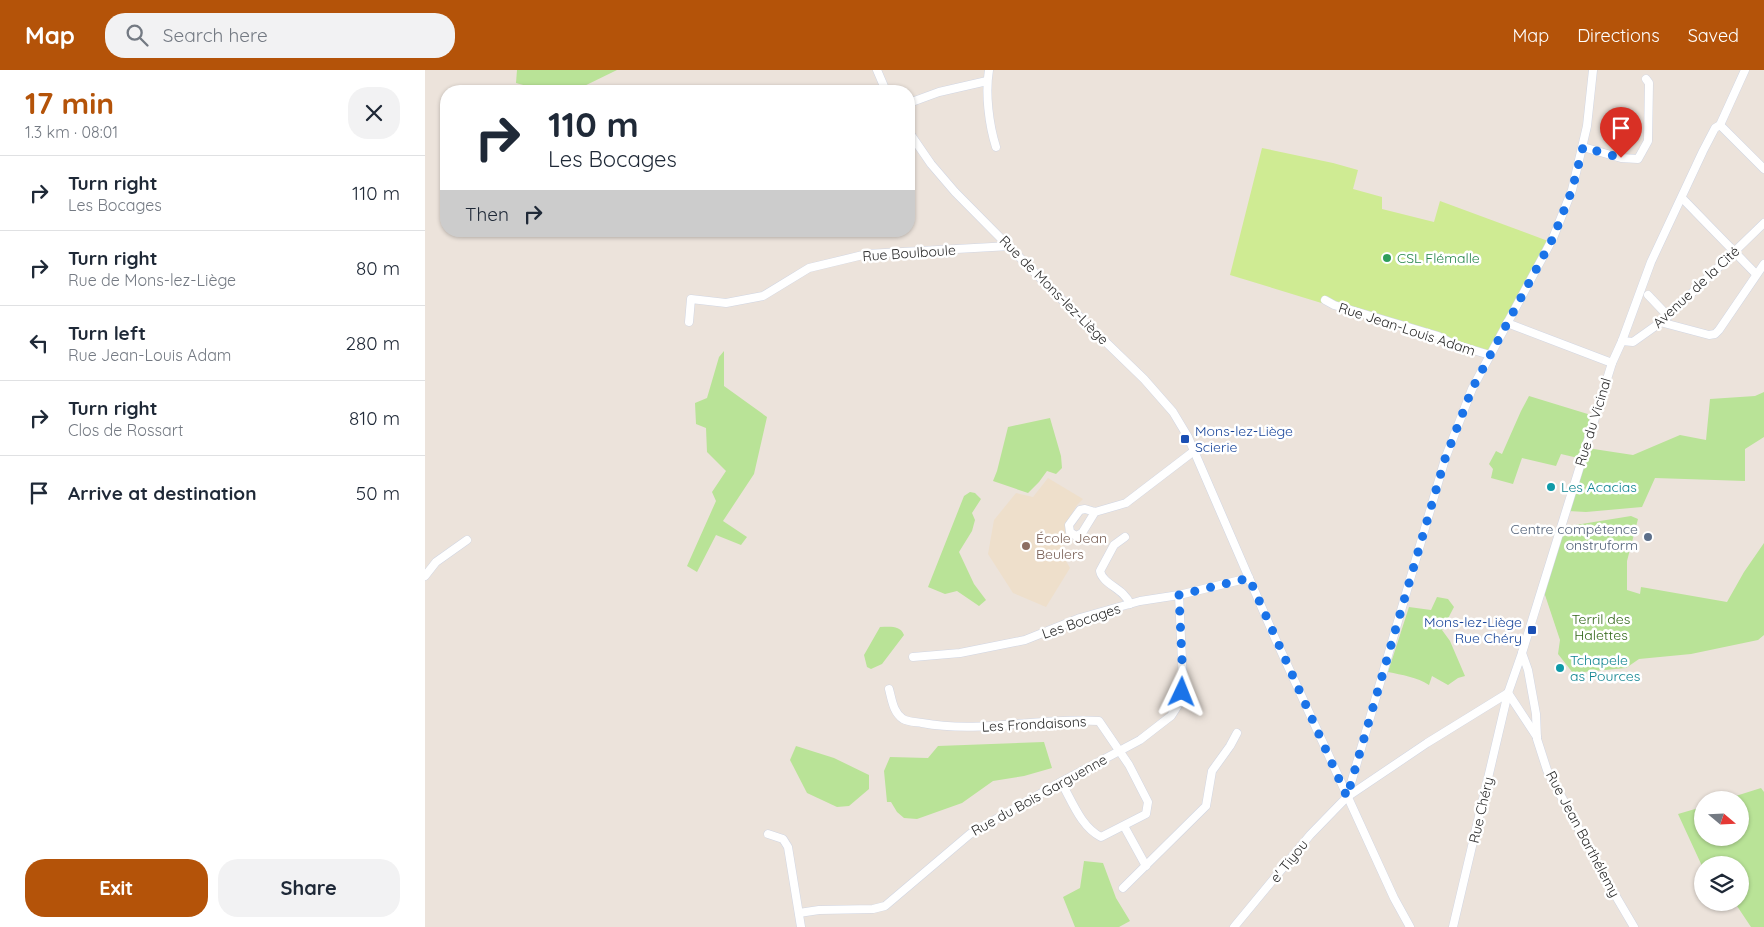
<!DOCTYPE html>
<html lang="en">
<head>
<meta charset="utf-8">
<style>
  :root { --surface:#fff; --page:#f2f2f3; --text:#1f2937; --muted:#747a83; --line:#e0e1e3; --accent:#b45309 }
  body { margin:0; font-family:Quicksand,sans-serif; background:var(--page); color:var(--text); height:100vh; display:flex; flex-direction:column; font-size:19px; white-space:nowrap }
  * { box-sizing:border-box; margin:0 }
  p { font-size:16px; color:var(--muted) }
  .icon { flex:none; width:28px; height:28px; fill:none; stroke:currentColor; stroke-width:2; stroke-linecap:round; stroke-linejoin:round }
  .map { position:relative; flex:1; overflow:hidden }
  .sheet { display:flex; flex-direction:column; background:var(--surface); width:425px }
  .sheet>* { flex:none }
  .hud { position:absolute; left:15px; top:15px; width:475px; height:152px; border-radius:20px; box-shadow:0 1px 4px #0004; background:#fff; color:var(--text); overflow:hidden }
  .needle { width:32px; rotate:109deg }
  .tools { position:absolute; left:1269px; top:721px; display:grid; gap:10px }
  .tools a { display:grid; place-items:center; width:55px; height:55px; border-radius:50%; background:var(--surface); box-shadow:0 1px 4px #0004; font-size:25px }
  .pin { position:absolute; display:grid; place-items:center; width:42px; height:42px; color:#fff; margin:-51px -21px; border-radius:50% 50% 50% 0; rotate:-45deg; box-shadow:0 0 5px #0007 }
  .pin .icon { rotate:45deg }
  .me { position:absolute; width:55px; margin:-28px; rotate:2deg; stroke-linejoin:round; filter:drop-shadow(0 0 4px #0008) }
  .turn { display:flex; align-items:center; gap:18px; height:105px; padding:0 25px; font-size:22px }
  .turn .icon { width:65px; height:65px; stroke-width:2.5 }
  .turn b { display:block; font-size:35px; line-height:42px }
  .then { display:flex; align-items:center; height:48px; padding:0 25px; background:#0003; gap:10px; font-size:19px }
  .round { display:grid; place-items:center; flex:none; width:52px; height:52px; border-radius:20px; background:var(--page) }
  .headline { display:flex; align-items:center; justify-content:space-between; height:85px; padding:0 25px }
  h1 { font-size:30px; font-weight:700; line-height:38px; color:var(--accent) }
  .cta { display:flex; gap:10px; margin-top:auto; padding:10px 25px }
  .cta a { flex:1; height:58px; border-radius:20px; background:var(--accent); color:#fff; font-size:20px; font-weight:700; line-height:58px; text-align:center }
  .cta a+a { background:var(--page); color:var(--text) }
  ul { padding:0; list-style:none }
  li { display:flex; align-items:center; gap:15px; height:75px; padding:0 25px; border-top:1px solid var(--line) }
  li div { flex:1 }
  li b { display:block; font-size:19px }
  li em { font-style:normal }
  header { display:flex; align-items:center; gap:30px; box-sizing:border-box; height:70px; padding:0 25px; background:var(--accent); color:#fff }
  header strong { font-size:24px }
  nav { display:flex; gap:28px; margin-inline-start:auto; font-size:18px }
  .search { width:350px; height:45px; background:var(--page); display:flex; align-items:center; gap:12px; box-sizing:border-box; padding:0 18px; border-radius:20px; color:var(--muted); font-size:19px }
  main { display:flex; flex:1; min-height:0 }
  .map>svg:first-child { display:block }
</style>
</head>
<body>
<header>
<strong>Map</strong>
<div class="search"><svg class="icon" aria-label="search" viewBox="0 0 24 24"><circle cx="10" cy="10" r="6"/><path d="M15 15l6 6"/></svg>Search here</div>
<nav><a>Map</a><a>Directions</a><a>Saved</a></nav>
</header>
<main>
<section class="sheet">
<div class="headline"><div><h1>17 min</h1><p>1.3 km · 08:01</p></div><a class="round"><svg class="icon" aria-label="close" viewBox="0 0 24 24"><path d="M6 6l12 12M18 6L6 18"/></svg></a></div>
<ul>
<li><svg class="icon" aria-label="right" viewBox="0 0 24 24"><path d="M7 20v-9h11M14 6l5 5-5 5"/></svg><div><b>Turn right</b><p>Les Bocages</p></div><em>110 m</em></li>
<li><svg class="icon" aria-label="right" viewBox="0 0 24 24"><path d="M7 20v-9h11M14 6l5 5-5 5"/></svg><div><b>Turn right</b><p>Rue de Mons-lez-Liège</p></div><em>80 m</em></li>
<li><svg class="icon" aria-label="left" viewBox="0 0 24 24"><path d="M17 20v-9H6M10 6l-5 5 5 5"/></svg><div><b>Turn left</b><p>Rue Jean-Louis Adam</p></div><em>280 m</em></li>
<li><svg class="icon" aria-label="right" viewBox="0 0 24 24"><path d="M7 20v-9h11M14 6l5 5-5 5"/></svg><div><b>Turn right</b><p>Clos de Rossart</p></div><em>810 m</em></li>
<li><svg class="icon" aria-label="arrive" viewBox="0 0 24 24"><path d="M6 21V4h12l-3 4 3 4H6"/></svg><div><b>Arrive at destination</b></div><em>50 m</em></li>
</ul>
<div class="cta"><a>Exit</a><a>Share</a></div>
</section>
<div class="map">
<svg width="1339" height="857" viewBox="0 0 1339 857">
  <rect width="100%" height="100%" fill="#ece3db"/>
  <!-- education -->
  <path fill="#eedfcb" d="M623,408L658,429L652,435L642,452L640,460L643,468L633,484L640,489L645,498L621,537L588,523L563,484L569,450L591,423L608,427Z"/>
  <!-- green -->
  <g fill="#b9e397">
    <path d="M92,0H192L149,21H120L91,13Z"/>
    <path d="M299,281V316L342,347L329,404L298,451L322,467L316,475L291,465L272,502L262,496L291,431L287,422L301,401L282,382L281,358L271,354L270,333L282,328L294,287Z"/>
    <path d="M1339,322V367L1320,379V411L1230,408L1217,437L1161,442L1143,441L1162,378L1208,385L1255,365L1281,370L1285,329L1330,326Z"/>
    <path d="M1104,326L1166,345L1153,388L1136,384L1131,396L1097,388L1088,414L1066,408L1068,399L1064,394L1071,381L1077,384L1096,341Z"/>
    <path d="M625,348L636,386L637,398L631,404L622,401L614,412L603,423L568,411L572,401L583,357Z"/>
    <path d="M545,422L550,423L556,429L547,443L550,450L547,461L534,482L549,514L561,530L554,536L532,521L520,524L503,517L539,426Z"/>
    <path d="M1206,446L1213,449L1202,491V520L1215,524L1216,517L1302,532L1319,502L1339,473V565L1333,570L1266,584L1214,589L1201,598L1148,603L1133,584L1135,570L1119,522L1138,457Z"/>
    <path d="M1012,527L1023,529L1029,537L1017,560L1025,571L1040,606L1033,608L1023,615L1007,606L1004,615C992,607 977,605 963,602L984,537L1006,540Z"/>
    <path d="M455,557C465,557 475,555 479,565L457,594L446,599L442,597L439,585Z"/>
    <path d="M619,672L627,698L599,706L568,711L537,733L492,749L479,748L472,742L466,732H462L459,701L465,687L503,688L513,676Z"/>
    <path d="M371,676L409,688L444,705V719L424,736L412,737L382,723L365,690Z"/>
    <path d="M1336,718L1339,722V857H1326L1310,833L1315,832V795H1278L1277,796L1253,744L1277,737L1278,768H1315V730H1298Z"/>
    <path d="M659,791L678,793L691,828L705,851L694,857H650L638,827L655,818Z"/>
  </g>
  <!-- pitch -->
  <path fill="#cfeb93" d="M837,78L908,93L933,100L928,119L957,127V139L1009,152L1015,131L1123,171L1061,286L1014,269L805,205Z"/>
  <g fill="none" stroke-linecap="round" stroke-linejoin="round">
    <!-- minor casing -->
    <g stroke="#d1d6e3" stroke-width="9">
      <g id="minor">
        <path d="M452,0L461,21"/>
        <path d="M564,0C560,23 564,55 571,77"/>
        <path d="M484,33L514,22L562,11"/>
        <path d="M1295,55L1339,99"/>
        <path d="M484,62L506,94L530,122L628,221L719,309L748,342L763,367L850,568L969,828L985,857"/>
        <path d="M1158,77L1196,88L1213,89L1223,71L1224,13L1221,9"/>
        <path d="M1257,128L1331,204"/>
        <path d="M1223,225L1243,246"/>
        <path d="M900,230L909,235L1013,266L1028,274L1065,285"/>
        <path d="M264,252L266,229L301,233L338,226L384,198L442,184L585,176"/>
        <path d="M1235,252L1284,265L1290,264L1294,260L1339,194"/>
        <path d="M1082,253L1187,293"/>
        <path d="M1197,271L1208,272L1239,250L1339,153"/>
        <path d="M670,442L657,463L651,466L645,462L644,455L655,440L660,439L670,442L701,433L769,381"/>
        <path d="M700,467L689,475L675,501C678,515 699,518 705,534"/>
        <path d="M0,506L11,492L42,470"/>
        <path d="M1097,583L1103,600L1111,644L1112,669L1122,700L1179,806L1209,857"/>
        <path d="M488,587L535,583L600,570L655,548L715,531L754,525L824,508"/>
        <path d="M464,619C467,630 468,642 478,649C483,652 491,652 497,653C556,664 615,647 674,651L704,695L723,732L721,744L676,767C656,757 647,731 636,712"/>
        <path d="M1083,623L1112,667"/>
        <path d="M922,727L1020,389L1047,319L1128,168L1147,120L1162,56L1168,0"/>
        <path d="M699,756L721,796"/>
        <path d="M343,764L358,769L363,777L376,857"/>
        <path d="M698,818L781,736L787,701L805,676L812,663"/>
        <path d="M374,843L394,840L448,839L460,836L545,764L636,712L715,670L746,646L755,632L758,612L754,525"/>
        <path d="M809,857L885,765L922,727L1002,673L1083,623"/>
        <path d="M1028,857L1083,623L1097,583L1187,293L1197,271L1226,192L1278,81L1290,58L1295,55L1320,0"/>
      </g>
    </g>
    <!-- minor -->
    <use href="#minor" stroke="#fff" stroke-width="8"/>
  </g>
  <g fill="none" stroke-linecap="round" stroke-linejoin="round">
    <!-- route -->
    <path stroke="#1a73e8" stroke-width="9" stroke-dasharray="0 16.2" d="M757,622L758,612L754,525L824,508L922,727L1020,389L1047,319L1128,168L1147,120L1158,77L1196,88"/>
  </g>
  <!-- markers -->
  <circle fill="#2e9e5b" stroke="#fff" stroke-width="2" cx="962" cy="188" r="5"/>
  <g fill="#1a4fb4" stroke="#fff" stroke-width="2">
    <rect x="755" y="364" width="10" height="10" rx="2.5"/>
    <rect x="1102" y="555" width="10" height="10" rx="2.5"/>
  </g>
  <g fill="#0f9aa8" stroke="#fff" stroke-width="2">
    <circle cx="1126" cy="417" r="5"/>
    <circle cx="1135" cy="598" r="5"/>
  </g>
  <circle fill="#5c6f8a" stroke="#fff" stroke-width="2" cx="1223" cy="467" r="5"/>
  <circle fill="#8d6e63" stroke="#fff" stroke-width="2" cx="601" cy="476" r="5"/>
  <g text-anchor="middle" stroke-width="5" stroke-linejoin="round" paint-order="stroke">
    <!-- street labels -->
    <g font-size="14" fill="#2a2a2a" stroke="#fff">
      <text transform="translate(484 183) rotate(-4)" y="5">Rue Boulboule</text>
      <text transform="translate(1271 217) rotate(-43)" y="5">Avenue de la Cité</text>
      <text transform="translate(629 220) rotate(45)" y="5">Rue de Mons-lez-Liège</text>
      <text transform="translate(982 259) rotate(18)" y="5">Rue Jean-Louis Adam</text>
      <text transform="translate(1168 352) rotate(-73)" y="5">Rue du Vicinal</text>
      <text transform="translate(656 551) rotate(-19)" y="5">Les Bocages</text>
      <text transform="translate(609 654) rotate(-3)" y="5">Les Frondaisons</text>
      <text transform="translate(614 725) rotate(-29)" y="5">Rue du Bois Garguenne</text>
      <text transform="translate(1056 740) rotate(-77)" y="5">Rue Chéry</text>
      <text transform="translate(1158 764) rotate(62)" y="5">Rue Jean Barthélemy</text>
      <text transform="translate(864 791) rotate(-51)" y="5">e' Tiyou</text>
    </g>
    <!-- leisure labels -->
    <g font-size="14" fill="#27864d" stroke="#fff" text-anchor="start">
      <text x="972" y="193">CSL Flémalle</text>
    </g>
    <!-- transit labels -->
    <g font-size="14" fill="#164399" stroke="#fff" text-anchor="start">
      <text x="770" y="366">Mons-lez-Liège<tspan x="770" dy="16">Scierie</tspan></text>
      <text x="1097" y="557" text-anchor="end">Mons-lez-Liège<tspan x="1097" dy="16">Rue Chéry</tspan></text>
    </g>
    <!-- culture labels -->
    <g font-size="14" fill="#0d838f" stroke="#fff" text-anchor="start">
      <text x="1136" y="422">Les Acacias</text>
      <text x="1145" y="595">Tchapele<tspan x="1145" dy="16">as Pources</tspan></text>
    </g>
    <!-- service labels -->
    <g font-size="14" fill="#4e5e75" stroke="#fff" text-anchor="end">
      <text x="1213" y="464">Centre compétence<tspan x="1213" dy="16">onstruform</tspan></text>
    </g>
    <!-- education labels -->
    <g font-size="14" fill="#785e54" stroke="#fff" text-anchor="start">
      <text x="611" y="473">École Jean<tspan x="611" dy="16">Beulers</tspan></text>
    </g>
    <!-- park labels -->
    <g font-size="14" fill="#326719" stroke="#fff">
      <text x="1176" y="554">Terril des<tspan x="1176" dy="16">Halettes</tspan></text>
    </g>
  </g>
</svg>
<div class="tools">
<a><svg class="needle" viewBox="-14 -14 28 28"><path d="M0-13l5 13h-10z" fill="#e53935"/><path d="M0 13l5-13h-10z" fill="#747a83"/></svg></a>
<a><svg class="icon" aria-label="layers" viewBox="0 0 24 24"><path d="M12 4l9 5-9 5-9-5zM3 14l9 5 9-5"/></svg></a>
</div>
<div class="pin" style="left:1196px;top:88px;background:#d93025"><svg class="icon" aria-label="arrive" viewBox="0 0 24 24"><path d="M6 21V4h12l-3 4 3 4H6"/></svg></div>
<svg class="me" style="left:757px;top:622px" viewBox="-20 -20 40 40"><path d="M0-17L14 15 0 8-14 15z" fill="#1a73e8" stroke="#fff" stroke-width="4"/></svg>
<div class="hud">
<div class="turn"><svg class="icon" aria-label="right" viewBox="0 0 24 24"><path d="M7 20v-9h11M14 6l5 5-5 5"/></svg><div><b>110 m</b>Les Bocages</div></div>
<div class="then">Then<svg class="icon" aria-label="right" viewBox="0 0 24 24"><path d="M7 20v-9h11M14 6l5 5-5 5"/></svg></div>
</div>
</div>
</main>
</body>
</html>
